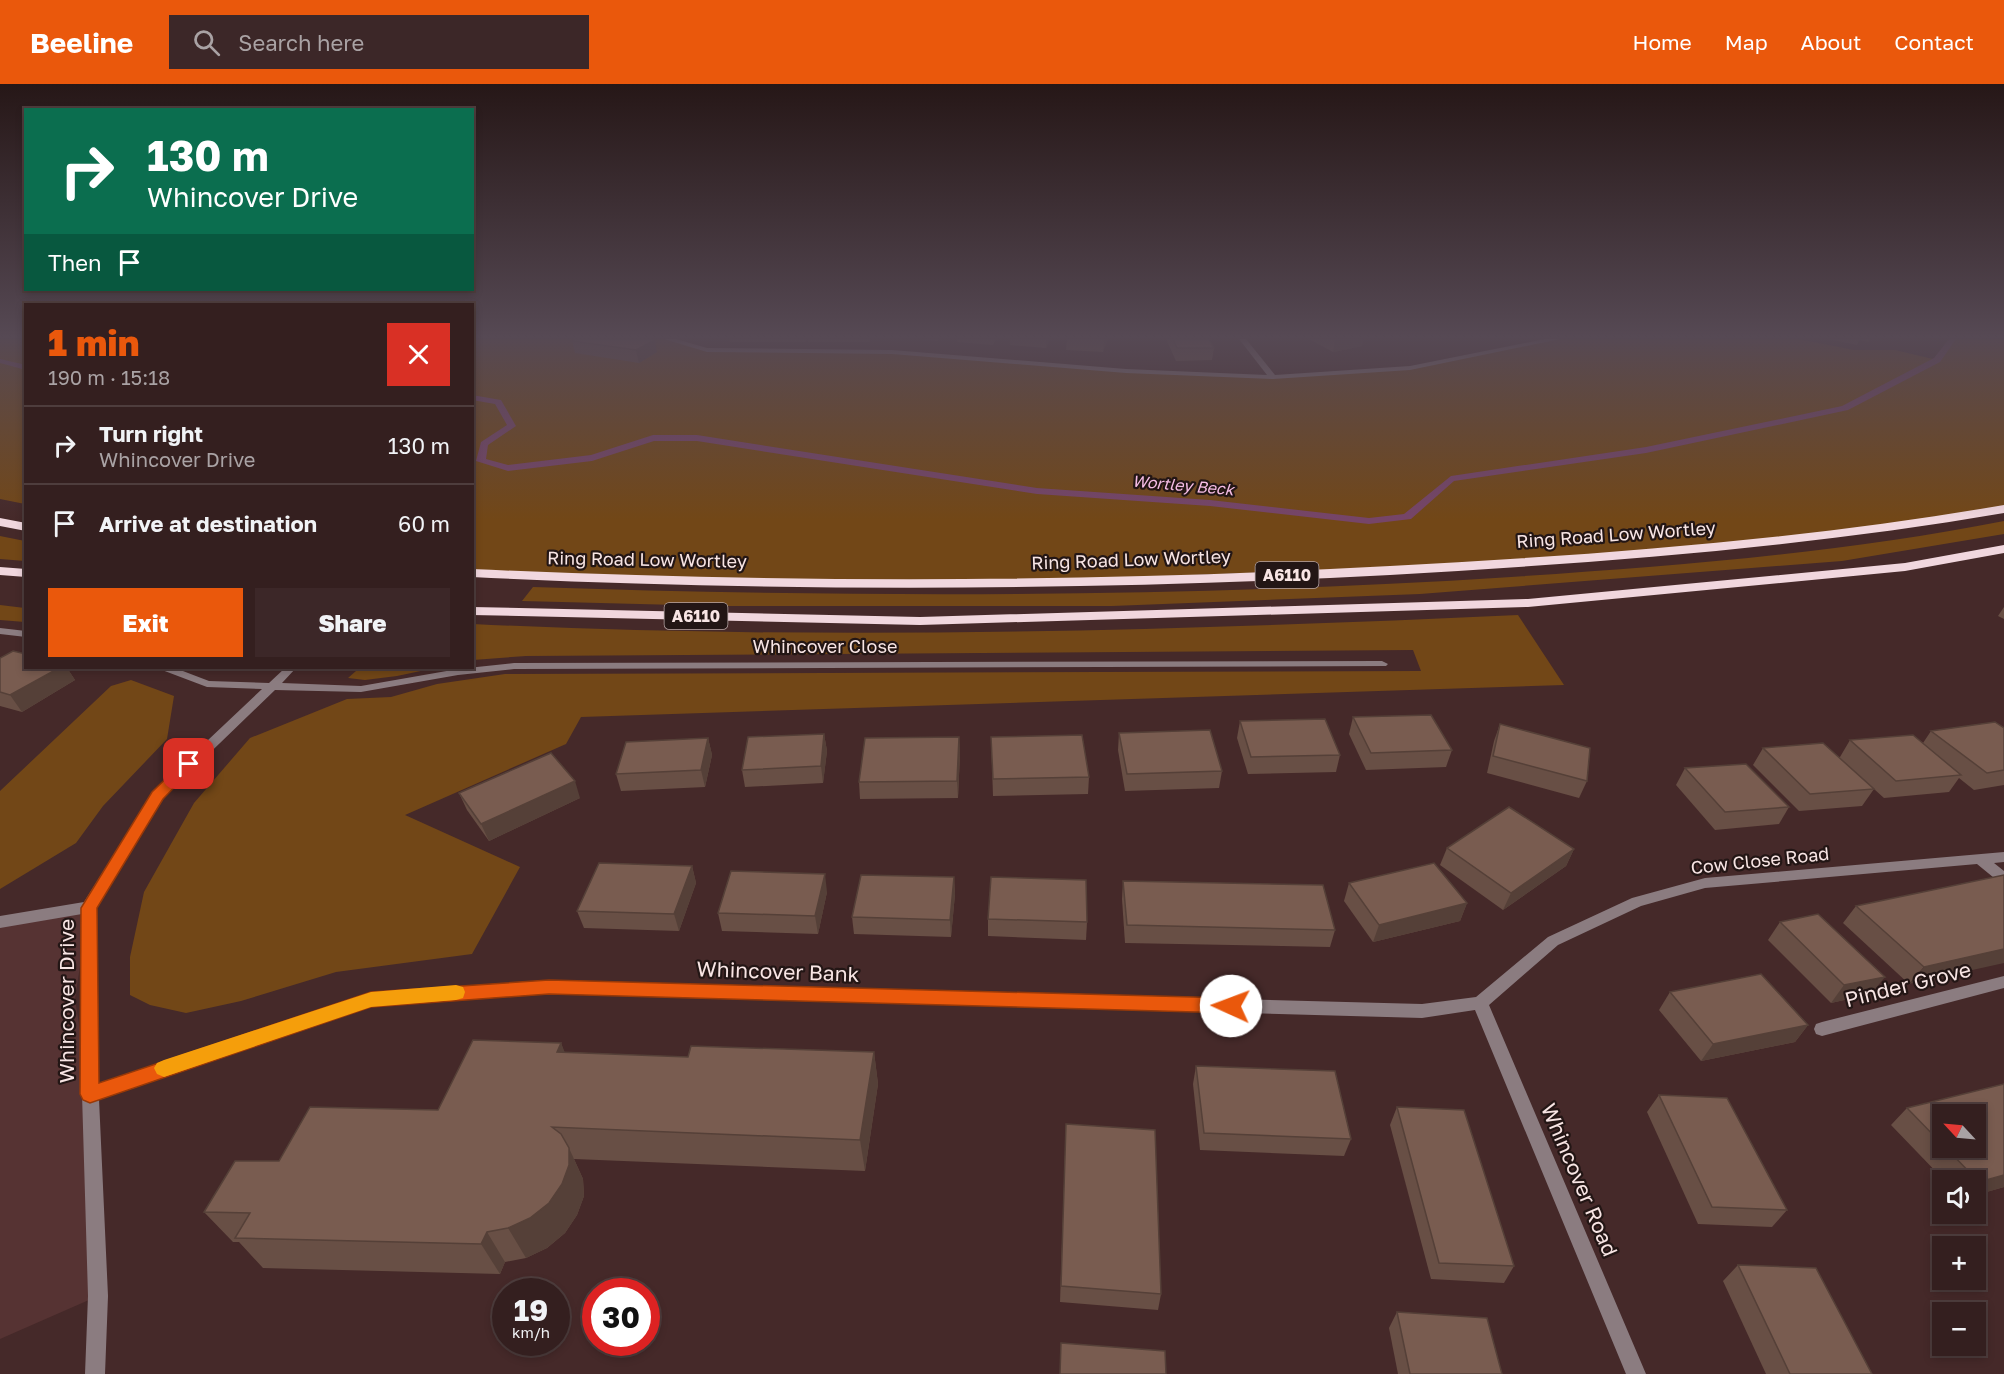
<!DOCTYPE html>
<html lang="en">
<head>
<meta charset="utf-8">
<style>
  :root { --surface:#341f1f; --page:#3c2728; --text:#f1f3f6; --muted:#a9a2a4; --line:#4e3d3d; --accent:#ea580c }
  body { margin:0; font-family:"Golos Text",sans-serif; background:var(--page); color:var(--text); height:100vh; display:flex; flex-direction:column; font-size:22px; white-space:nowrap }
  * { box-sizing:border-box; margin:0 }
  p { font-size:20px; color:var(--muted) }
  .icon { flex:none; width:33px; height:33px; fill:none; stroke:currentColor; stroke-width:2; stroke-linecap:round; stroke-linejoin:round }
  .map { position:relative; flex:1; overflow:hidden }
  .drawer { position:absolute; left:24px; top:219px; width:450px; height:366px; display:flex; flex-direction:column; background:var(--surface); border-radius:0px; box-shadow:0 3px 9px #0003,0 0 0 2px var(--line) }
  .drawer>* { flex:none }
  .banner { position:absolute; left:24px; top:24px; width:450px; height:183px; border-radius:0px; box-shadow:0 3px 9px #0003,0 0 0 2px var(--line); background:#0b6e4f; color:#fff; overflow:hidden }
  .needle { width:39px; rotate:296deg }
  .fabs { position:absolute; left:1932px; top:1020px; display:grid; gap:12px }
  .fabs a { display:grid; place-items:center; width:54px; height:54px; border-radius:0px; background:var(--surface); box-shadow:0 3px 9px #0003,0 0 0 2px var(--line); font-size:30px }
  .speed { position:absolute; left:492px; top:1194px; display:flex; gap:12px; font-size:30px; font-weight:700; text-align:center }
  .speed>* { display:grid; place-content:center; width:78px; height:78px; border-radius:50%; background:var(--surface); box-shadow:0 3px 9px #0003,0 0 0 2px var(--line); line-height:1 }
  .speed small { font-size:15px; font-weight:400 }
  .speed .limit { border:9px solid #d22; background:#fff; color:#111 }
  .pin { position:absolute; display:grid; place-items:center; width:51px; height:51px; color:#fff; margin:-26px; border-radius:12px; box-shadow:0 3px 9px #0006 }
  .me { position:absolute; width:66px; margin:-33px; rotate:272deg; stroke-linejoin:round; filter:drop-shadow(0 0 4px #0008) }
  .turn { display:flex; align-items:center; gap:21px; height:126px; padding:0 24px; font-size:27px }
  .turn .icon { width:78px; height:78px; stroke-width:2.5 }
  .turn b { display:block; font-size:42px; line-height:51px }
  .then { display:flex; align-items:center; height:57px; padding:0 24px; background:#0003; gap:12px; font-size:22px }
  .round { display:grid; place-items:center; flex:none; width:63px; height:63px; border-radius:0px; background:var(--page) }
  .overview { display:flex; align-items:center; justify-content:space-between; height:102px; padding:0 24px }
  h1 { font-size:36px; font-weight:800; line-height:45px; color:var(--accent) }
  .action { display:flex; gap:12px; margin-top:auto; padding:12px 24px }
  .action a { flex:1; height:69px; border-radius:0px; background:var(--accent); color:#fff; font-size:24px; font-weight:800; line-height:69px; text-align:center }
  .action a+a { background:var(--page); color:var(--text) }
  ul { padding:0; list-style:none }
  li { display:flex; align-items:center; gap:18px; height:78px; padding:0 24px; border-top:2px solid var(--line) }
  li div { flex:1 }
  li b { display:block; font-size:22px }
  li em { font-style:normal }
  header { display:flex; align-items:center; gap:36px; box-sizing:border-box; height:84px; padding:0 30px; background:var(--accent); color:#fff }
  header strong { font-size:28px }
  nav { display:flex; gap:33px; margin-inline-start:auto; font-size:21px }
  .search { width:420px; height:54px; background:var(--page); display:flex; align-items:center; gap:15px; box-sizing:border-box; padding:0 21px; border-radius:0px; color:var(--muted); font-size:22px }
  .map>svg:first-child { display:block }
</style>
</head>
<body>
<header>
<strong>Beeline</strong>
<div class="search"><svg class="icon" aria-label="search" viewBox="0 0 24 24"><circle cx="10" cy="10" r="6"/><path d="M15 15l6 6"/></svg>Search here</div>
<nav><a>Home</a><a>Map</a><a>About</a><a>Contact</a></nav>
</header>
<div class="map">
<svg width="2004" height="1290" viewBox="0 0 2004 1290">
  <rect width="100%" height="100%" fill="#452929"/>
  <!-- built -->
  <path fill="#563333" d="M89,823L75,915L90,1010L98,1212L0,1255V838Z"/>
  <!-- green -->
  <g fill="#724717">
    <path d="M0,255H25V420L0,415Z"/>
    <path d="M473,255H667L707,266L892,268L1126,287L1273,293L1410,284L1557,255H1798L1854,266H1895L1937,276L1953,255H2004V425L1840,451L1514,479L901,502L473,489Z"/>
    <path d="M2004,437V450L1842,477L1420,510L1112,522H717L522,517L533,503C859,514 1185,514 1511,493C1675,482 1842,469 2004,437Z"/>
    <path d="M0,452L25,457V477L0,475Z"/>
    <path d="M0,521L25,524V538L0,536Z"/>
    <path d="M1518,531L1564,601L581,633L566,660L405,731L520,783L472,870L336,888L241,917L186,929L150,921L130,911V873L144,808L194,719L250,654L347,615L391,613L437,600L505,590L1421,587L1413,566L526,572L473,576V540C821,557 1170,547 1518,531Z"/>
    <path d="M354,584H435L397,592L365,596L348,594L356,587Z"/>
    <path d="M131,596L174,612L167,655L103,722L76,759L0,805V707L111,602Z"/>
  </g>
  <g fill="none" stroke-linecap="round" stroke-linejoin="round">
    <!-- stream -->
    <g fill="#764568" fill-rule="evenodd">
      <path d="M1949,255H1956L1940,278L1848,326L1646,369L1454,397L1411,435L1369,440L1210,422L1037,410L697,357H654L592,377L508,387L476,377L481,358L507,341L495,320L472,316V311L501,316L516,342L488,361L486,375L508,381L591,371L653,351H697L1037,404L1210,416L1369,434L1404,430L1451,392L1646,363L1842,322L1934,274Z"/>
      <path d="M0,275L26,281V286L0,279Z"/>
    </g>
    <!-- minor -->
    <g fill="#8b7c80" fill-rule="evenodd">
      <path d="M664,255H676L707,264L892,266L1126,285L1267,291L1239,255H1246L1275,291L1410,282L1545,255H1560L1410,286L1273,295L1126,289L892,270L707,268Z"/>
      <path d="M0,544L26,547V553L0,550Z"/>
      <path d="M1382,577L1388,580L1386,582L514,585L458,591L361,608L275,606L163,714L96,823L98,1000L371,910L549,897L1422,920L1476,913L1548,853L1632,814L1705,794L2004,768V778L1994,779L2004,787V799L1999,798L1977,780L1705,804L1641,822L1558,861L1489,921L1646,1290H1626L1475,926L1422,934L549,909L371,922L99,1015L108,1212L105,1290H85L88,1212L82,1010V830L0,844V832L84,818L153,708L262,605L207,603L162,586L161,584H175L209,597L269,599L285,584H296L282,599L361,602L458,585L514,579Z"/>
      <path d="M2004,892V904L1822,952L1816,950L1814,945L1816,940L1822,938Z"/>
    </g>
    <!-- trunk -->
    <g fill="#f1d7de" fill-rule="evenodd">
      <path d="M2004,421V429C1801,464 1596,479 1390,491C1084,507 779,508 472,493V485C779,499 1084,499 1390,482C1596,471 1801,456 2004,421Z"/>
      <path d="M0,434L26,439V447L0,442Z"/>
      <path d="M2004,461V469L1905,487L1528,523L920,541L472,531V523L920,533L1528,515L1905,479Z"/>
      <path d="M0,483L26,485V493L0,491Z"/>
    </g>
  </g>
  <!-- wall -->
  <g fill="#684f45" fill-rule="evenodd">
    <path d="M729,255H807L806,258H730Z"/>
    <rect x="808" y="255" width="62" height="3"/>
    <path d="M919,255H939L938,257Z"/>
    <path d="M957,255H996L993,261L957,258Z"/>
    <path d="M1010,255H1050L1046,264L1010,261Z"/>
    <path d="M1067,255H1107L1103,268L1066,266Z"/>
    <path d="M1166,255H1209L1214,264L1212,276L1176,277Z"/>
    <path d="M1309,255H1363L1362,262L1333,268Z"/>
    <path d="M1828,255H1870L1869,258L1859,256L1857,261Z"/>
    <path d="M572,257L657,268L639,279L575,269Z"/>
    <path d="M2004,523V535L1998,532Z"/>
    <path d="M0,574L26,584H67L75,596L22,628L0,622Z"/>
    <path d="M1353,633L1452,666L1446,683L1366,686L1349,650Z"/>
    <path d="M1240,637L1340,671L1336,688L1248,690L1237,654Z"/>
    <path d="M1500,640L1587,697L1579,714L1487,689L1494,657Z"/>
    <path d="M2004,644V701L1974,706L1959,694L1949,708L1884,714L1874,705L1862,722L1799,727L1753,681L1763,664L1840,673L1850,656L1923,659L1931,647Z"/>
    <path d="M1119,649L1222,687L1219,704L1125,707L1118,666Z"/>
    <path d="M824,650L827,667L823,699L745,703L742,686Z"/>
    <path d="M959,653L960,670L958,714L860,715L859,698Z"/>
    <path d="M991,653L1089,693L1088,710L993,712Z"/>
    <path d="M708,654L712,671L705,703L621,707L616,690Z"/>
    <path d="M1685,684L1789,723L1779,740L1715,746L1676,701Z"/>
    <path d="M459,709L580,714L489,757L467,726Z"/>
    <path d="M1447,764L1574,765L1566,782L1503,826L1440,781Z"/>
    <path d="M692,782L696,799L679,847L584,844L577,827Z"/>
    <path d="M2004,791L1909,900L1843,839L1856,822Z"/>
    <path d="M954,793L955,810L951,853L854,850L852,833Z"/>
    <path d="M1123,797L1335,846L1330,863L1125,859L1122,815Z"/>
    <path d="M1349,799L1467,819L1460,837L1373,858L1344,817Z"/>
    <path d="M827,808L818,850L722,847L718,829Z"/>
    <path d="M988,835L1087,838L1086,856L988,852Z"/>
    <path d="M1780,838L1871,910L1831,919L1768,856Z"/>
    <path d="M1670,908L1808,941L1795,958L1701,977L1659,926Z"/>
    <path d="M561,959L564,968L688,973L874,968L878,1000L865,1087L574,1075L583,1095L584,1112L577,1131L565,1149L547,1164L526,1174L505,1178L500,1190L263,1184L239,1158H233L204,1128L279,1077L438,1026Z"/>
    <path d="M1196,982L1351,1055L1344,1072L1200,1066L1193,1000Z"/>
    <path d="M2004,1000V1103L1976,1111V1096H1944L1891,1041L1907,1024ZM1942,1030L1976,1064H1942Z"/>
    <path d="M1659,1011L1787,1126L1772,1143L1698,1140L1647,1028Z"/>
    <path d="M1397,1023L1514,1182L1504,1199L1431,1195L1390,1041Z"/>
    <path d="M1066,1040L1161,1210L1158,1226L1060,1218Z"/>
    <path d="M1738,1181L1872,1290H1766L1723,1197Z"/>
    <path d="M1397,1228L1502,1290H1398L1389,1244Z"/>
  </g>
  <!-- shaded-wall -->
  <g fill="#554038">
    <path d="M1046,255H1050L1046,264Z"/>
    <path d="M1104,255H1107V258L1103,268Z"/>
    <path d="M1363,255L1362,262L1333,268L1335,256Z"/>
    <path d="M655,256L657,268L639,279L636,266Z"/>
    <path d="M59,584H67L75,596L22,628L10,611Z"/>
    <path d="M824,650L827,667L823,699L821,682Z"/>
    <path d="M959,653L960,670L958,714L957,697Z"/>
    <path d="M708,654L712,671L705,703L701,686Z"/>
    <path d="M575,697L580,714L489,757L481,740Z"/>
    <path d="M1574,765L1566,782L1503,826L1511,809Z"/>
    <path d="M692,782L696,799L679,847L674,830Z"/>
    <path d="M825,790L827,808L818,850L815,832Z"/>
    <path d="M954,793L955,810L951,853L950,836Z"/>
    <path d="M1467,819L1460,837L1373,858L1379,841Z"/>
    <path d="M2004,865V879L1909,900L1924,883Z"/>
    <path d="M1885,893L1871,910L1831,919L1844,901Z"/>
    <path d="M1808,941L1795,958L1701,977L1713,960Z"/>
    <path d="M561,959L574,991L557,968Z"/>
    <path d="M874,968L878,1000L865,1087L860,1056Z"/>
    <path d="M569,1064L583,1095L584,1112L577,1131L565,1149L547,1164L526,1174L508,1144Z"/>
    <path d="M2004,1091V1103L1976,1111V1101L1979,1098Z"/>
    <path d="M487,1148L505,1178L500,1190L481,1160Z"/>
  </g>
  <!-- building -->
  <g fill="#795c50" stroke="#554038" stroke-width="1.5">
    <path d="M575,255H652L655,256L636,266L572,257Z"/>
    <path d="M1173,255H1209L1214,264H1177Z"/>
    <path d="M13,567L26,570V584H59L10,611L0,608V574Z"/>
    <path d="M1431,631L1452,666L1371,669L1353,633Z"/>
    <path d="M1325,635L1340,671L1251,673L1240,637Z"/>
    <path d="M1995,638L2004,644V686L1987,689L1931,647Z"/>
    <path d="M1500,640L1590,664L1587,697L1493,672Z"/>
    <path d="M1210,646L1222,687L1127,690L1119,649Z"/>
    <path d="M824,650L821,682L742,686L748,653Z"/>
    <path d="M1082,651L1089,693L993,695L991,653Z"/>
    <path d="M1913,651L1961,691L1896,697L1850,656Z"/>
    <path d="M959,653L957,697L859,698L865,654Z"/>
    <path d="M708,654L701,686L616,690L626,658Z"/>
    <path d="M1823,659L1874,705L1810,710L1763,664Z"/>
    <path d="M551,669L575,697L481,740L459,709Z"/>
    <path d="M1746,680L1789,723L1725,728L1685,684Z"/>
    <path d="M1509,723L1574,765L1511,809L1447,764Z"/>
    <path d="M599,779L692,782L674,830L577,827Z"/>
    <path d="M1434,779L1467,819L1379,841L1349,799Z"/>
    <path d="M731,787L825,790L815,832L718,829Z"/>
    <path d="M861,791L954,793L950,836L852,833Z"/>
    <path d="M2004,791V865L1924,883L1856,822Z"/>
    <path d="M991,793L1086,796L1087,838L988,835Z"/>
    <path d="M1123,797L1323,801L1335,846L1127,841Z"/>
    <path d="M1818,830L1885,893L1844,901L1780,838Z"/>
    <path d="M1761,890L1808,941L1713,960L1670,908Z"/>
    <path d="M473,956L561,959L557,968L688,973L691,962L874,968L860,1056L552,1043L561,1050L569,1064V1081L562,1100L549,1119L530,1134L508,1144L487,1148L481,1160L235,1154L250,1129L204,1128L235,1077H279L310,1023L438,1026Z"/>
    <path d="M1196,982L1335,987L1351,1055L1204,1049Z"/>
    <path d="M2004,1000V1091L1979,1098L1946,1064H1976V1030H1942V1060L1907,1024Z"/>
    <path d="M1659,1011L1727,1014L1787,1126L1712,1123Z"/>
    <path d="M1397,1023L1464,1026L1514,1182L1439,1179Z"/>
    <path d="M1066,1040L1155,1046L1161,1210L1061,1202Z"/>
    <path d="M1738,1181L1816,1184L1872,1290H1790Z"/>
    <path d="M1397,1228L1487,1234L1502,1290H1410Z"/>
    <path d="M1061,1259L1165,1267L1166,1290H1060Z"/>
  </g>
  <!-- sky -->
  <linearGradient id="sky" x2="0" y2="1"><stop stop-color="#261717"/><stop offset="0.58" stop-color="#564954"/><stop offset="1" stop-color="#564954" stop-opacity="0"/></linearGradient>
  <rect width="2004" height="436" fill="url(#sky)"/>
  <!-- route -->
  <path fill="#ea580c" stroke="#983908" stroke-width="1.5" d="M189,676L197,680L163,715L97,824L99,999L371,908L549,896L1231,914L1238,917L1240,922L1238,927L1231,929L549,910L371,923L90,1019L83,1016L80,1010L81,824L152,708L184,677Z"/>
  <!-- slow -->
  <path fill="#f59e0b" d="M456,901L463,903L465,908L463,914L456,916L371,923L164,993L157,990L154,984L157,979L164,976L371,908Z"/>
  <g text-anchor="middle" stroke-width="4.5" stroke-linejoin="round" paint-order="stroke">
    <!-- far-water labels -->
    <g font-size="16" font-style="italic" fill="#f5bce4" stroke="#231615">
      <text transform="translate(1183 401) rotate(5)" y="6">Wortley Beck</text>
    </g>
    <!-- shield labels -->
    <g fill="#231615" stroke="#b8a7a6" stroke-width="1.5">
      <rect x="1255.5" y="478" width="63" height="26" rx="4.5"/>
      <rect x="664.5" y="519" width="63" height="26" rx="4.5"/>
    </g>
    <g font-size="16" font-weight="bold" fill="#f8e5e4">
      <text x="1287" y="497">A6110</text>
      <text x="696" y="538">A6110</text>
    </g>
    <!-- street labels -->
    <g font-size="18" fill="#f8e5e4" stroke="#231615">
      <text transform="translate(1616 451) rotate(-4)" y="6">Ring Road Low Wortley</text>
      <text transform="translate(647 476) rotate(1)" y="6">Ring Road Low Wortley</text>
      <text transform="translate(1131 476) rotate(-2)" y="6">Ring Road Low Wortley</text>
      <text x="825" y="569">Whincover Close</text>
      <text transform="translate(1760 777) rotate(-6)" y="6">Cow Close Road</text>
    </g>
    <!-- near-street labels -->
    <g font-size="21" fill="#f8e5e4" stroke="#231615">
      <text transform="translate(778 888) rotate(2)" y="7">Whincover Bank</text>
      <text transform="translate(1908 901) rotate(-14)" y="7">Pinder Grove</text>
      <text transform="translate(67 917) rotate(-90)" y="7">Whincover Drive</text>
      <text transform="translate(1579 1096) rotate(67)" y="7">Whincover Road</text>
    </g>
  </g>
</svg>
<div class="fabs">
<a><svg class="needle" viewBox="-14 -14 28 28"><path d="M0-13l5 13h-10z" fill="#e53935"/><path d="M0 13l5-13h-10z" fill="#a9a2a4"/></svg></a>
<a><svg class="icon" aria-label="sound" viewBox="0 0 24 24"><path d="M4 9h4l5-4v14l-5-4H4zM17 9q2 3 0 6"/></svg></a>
<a>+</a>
<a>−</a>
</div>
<div class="speed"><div>19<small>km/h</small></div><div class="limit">30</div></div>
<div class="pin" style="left:189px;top:680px;background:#d93025"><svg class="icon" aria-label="arrive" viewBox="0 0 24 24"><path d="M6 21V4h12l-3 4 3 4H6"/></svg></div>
<svg class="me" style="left:1231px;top:922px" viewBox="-20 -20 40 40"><circle r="19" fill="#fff"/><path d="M0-13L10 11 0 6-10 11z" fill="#ea580c"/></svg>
<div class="banner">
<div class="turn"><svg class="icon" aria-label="right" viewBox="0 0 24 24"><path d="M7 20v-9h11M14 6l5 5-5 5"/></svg><div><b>130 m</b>Whincover Drive</div></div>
<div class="then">Then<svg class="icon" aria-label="arrive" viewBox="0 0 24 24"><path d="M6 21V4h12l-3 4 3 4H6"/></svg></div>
</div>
<section class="drawer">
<div class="overview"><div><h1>1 min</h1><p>190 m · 15:18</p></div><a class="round" style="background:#d93025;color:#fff"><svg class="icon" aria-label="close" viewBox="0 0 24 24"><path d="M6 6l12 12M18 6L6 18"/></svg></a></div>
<ul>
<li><svg class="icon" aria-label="right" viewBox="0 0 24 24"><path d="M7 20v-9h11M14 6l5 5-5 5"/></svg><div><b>Turn right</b><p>Whincover Drive</p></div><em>130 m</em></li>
<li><svg class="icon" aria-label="arrive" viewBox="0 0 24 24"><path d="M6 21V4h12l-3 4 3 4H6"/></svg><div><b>Arrive at destination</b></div><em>60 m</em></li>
</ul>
<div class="action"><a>Exit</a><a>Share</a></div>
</section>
</div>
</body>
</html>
